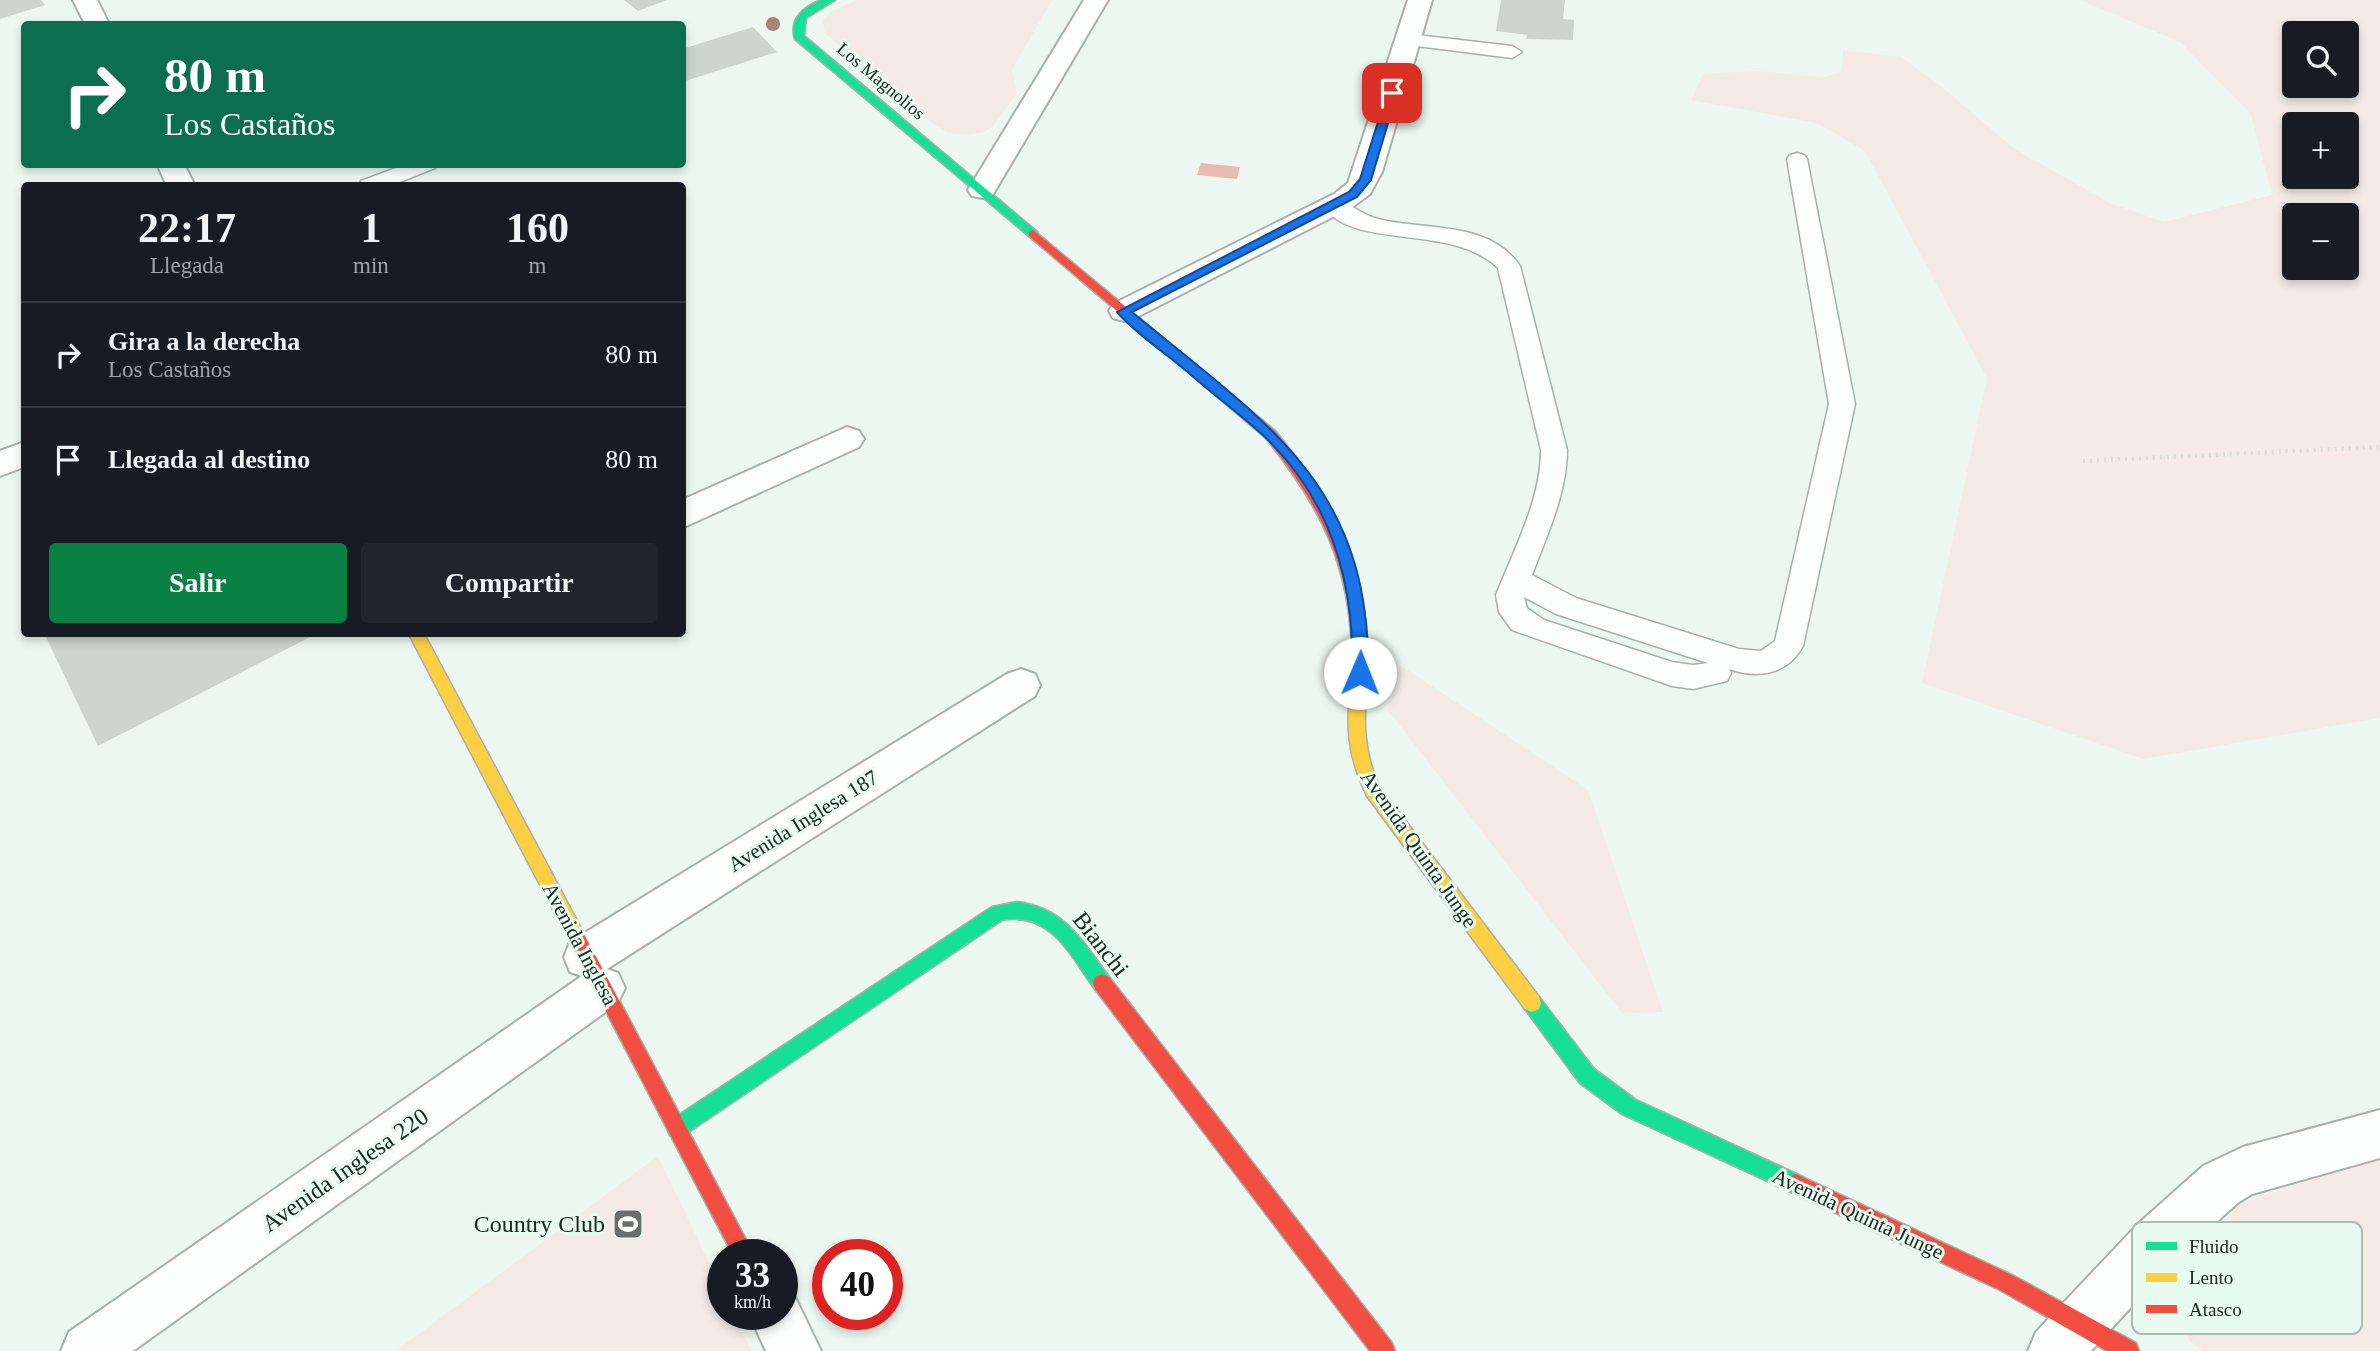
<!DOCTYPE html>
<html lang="es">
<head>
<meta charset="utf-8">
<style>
  :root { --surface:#171b24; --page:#20242c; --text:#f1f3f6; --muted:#9ea1a6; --line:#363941; --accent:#0b8043 }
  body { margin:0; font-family:"Times New Roman",serif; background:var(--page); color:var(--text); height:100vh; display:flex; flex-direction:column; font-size:26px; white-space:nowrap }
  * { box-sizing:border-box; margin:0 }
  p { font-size:23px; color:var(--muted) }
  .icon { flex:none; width:38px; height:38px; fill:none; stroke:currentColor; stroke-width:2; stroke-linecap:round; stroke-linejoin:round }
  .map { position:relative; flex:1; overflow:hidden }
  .panel { position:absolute; left:21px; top:182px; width:665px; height:455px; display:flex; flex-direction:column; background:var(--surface); border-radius:7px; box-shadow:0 4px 10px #0003 }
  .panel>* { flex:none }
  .guide { position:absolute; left:21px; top:21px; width:665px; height:147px; border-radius:7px; box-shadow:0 4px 10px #0003; background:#0b6e4f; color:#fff; overflow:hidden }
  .buttons { position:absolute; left:2282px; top:21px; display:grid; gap:14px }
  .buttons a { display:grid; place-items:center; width:77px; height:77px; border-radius:7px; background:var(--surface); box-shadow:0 4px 10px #0003; font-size:35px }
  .speed { position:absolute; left:707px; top:1239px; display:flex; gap:14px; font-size:35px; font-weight:700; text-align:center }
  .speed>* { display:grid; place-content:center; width:91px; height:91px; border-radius:50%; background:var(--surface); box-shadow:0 4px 10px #0003; line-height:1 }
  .speed small { font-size:18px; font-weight:400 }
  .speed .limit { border:10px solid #d22; background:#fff; color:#111 }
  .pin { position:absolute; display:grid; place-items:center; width:60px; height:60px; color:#fff; margin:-30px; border-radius:14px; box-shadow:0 4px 10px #0006 }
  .me { position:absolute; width:77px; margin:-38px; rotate:1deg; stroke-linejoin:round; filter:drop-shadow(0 0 5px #0008) }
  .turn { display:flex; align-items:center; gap:24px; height:147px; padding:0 28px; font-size:32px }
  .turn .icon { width:91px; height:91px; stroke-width:2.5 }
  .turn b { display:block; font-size:49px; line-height:60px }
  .eta { display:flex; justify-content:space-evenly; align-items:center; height:119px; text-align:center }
  .eta b { font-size:42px; font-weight:800; line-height:49px }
  .cta { display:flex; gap:14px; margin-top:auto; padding:14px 28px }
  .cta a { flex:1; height:80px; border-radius:7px; background:var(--accent); color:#fff; font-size:28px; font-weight:800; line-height:80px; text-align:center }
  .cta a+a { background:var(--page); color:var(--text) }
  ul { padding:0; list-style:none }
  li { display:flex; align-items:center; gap:21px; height:105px; padding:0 28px; border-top:2px solid var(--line) }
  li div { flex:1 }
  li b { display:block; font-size:26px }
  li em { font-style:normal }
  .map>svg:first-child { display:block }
</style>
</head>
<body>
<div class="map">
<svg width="2380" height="1351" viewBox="0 0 2380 1351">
  <rect width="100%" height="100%" fill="#ecf7f1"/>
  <!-- green -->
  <g fill="#f5eae5" fill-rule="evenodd">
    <path d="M857,0H1052L1012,70L1017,93L993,126L984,132L966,135L949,133L923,117L825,33L823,20L830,12Z"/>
    <path d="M2080,0H2380V718L2143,759L1922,683L1987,378L1865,151L1817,123L1691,100L1703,74L1756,71L1826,77L1842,71L1843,50L1901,57L1938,84L2016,150L2110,203L2164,222L2272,195L2251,114L2180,42ZM2347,33V86H2294V33ZM2347,124V177H2294V124ZM2347,215V268H2294V215Z"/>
    <path d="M1400,665L1588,790L1663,1012L1622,1013L1388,710Z"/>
    <path d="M658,1156L723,1292V1314H734L751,1351H396Z"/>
    <path d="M2380,1156V1351H2202L2188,1339L2191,1288L2236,1205Z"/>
  </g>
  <!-- water -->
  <path fill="#e8bbb0" d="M1201,163L1240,167L1237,179L1197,175Z"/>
  <!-- building -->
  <g fill="#ccd4cf">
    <path d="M0,0H41L45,5L0,19Z"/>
    <path d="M624,0H667L638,11Z"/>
    <path d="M1501,0H1565L1563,19L1574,20L1573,40L1526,39L1527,35L1496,31Z"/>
    <path d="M753,27L777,52L682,82V49Z"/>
    <path d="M48,634H316L98,746L45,635Z"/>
  </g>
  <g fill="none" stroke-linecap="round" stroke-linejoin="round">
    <!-- lane casing -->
    <g stroke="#a8b0ac" stroke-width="3">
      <g id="lane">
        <path d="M1408,34L1512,46L1522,52L1512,58L1401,44L1399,40L1401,36Z"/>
        <path d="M1797,153L1804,155L1807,159L1855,404L1803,646C1787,675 1758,679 1729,669L1731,673L1727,681L1693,689L1672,686L1512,630L1499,612L1496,595C1514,549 1541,500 1541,450L1498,268C1451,222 1354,252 1322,205L1325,200L1333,198C1349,202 1361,215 1378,219C1425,231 1489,220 1520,266L1567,450C1567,493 1547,535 1532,575L1576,598L1739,649L1761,651L1775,641L1829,404L1787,159L1790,155ZM1524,597L1556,614L1708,663L1693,665L1672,662L1544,620L1527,608Z"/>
        <path d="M407,164H438L435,168L390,186H359L361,181Z"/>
      </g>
    </g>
    <!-- street casing -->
    <g stroke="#a8b0ac" stroke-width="4">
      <g id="street">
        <path d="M73,0H97L109,24H85Z"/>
        <path d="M1084,0H1108L992,196L982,198L972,196L968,190Z"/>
        <path d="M1408,0H1432L1382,172L1370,194L1354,206L1135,318L1124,321L1113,318L1109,311L1113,304L1334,194L1348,183Z"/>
        <path d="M157,164H184L195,186H167Z"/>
        <path d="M847,427L859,431L864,439L859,447L682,528V500Z"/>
        <path d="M24,442V467L0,476V451Z"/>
        <path d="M1021,669L1035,674L1040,685L1035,696L607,969L618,973L625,988L618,1003L133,1351H61L69,1332L582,976L570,972L564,957L570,942L1007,674Z"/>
        <path d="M2380,1110V1158L2252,1194L2239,1202L2174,1260L2091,1351H2028L2036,1332L2138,1224L2203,1166L2243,1147Z"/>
        <path d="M782,1291L794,1295L821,1351H766L749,1314H782Z"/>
      </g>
    </g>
    <!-- fast casing -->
    <g stroke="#a8b0ac" stroke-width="3">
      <g id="fast">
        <path d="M821,0H835L806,18L804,36L1037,232V236H1029L795,39C789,19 804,7 821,0Z"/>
        <path d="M1017,902C1065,908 1082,941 1109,977L1111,983L1109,989L1102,992L1095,989C1070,955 1051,911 1002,920L684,1135L677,1138L670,1135L667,1128L670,1121L992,907Z"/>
        <path d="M1532,994L1539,997L1594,1069L1636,1100L1803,1177L1806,1184L1803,1191L1796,1194L1789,1191L1622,1114L1580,1083L1525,1009L1523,1003L1525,997Z"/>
      </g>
    </g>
    <!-- slow casing -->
    <g stroke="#a8b0ac" stroke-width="3">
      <g id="slow">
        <path d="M409,634H424L584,934L587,940L584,946L578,948L572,946Z"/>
        <path d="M1360,650L1366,652L1368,656C1366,705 1358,740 1379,786L1539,997L1541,1003L1539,1009L1532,1012L1525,1009L1367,796C1341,742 1349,713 1352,656L1354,652Z"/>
      </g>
    </g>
    <!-- jam casing -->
    <g stroke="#a8b0ac" stroke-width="3">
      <g id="jam">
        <path d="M1033,230L1275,431C1333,501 1365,564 1368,656L1366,660H1354L1352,656C1351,566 1321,506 1265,437L1029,236V232Z"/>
        <path d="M578,932L584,934L754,1255H733L572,946L569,940L572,934Z"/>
        <path d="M1102,974L1109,977L1392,1343L1395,1351H1370L1095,989L1093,983L1095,977Z"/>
        <path d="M1796,1174L2014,1276L2136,1343L2139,1351H2107L2000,1290L1789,1191L1786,1184L1789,1177Z"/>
      </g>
    </g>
    <!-- path -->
    <path stroke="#dadedc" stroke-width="4.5" stroke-dasharray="2 5" stroke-linecap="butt" d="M2083,461L2380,447"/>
    <!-- lane -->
    <use href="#lane" fill="#fcfefd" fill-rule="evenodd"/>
    <!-- street -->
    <use href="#street" fill="#fcfefd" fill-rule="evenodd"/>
    <!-- fast -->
    <use href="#fast" fill="#16e098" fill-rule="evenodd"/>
    <!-- slow -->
    <use href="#slow" fill="#ffcf43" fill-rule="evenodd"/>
    <!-- jam -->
    <use href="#jam" fill="#f24e42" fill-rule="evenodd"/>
  </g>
  <!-- trees -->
  <circle fill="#ab837b" cx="773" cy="24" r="7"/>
  <!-- route -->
  <path fill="#1a73e8" stroke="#114b97" stroke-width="2" d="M1392,89L1397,93L1371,180L1357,197L1132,312C1264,422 1371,483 1368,673L1360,680L1352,673C1355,583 1331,500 1264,436C1240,414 1214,395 1190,374C1167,354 1137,335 1117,312L1349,192L1360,179L1387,93Z"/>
  <!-- icons -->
  <defs>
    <g id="stadium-square" transform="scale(1.575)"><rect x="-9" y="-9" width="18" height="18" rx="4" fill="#676f6b" stroke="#e8fbf1"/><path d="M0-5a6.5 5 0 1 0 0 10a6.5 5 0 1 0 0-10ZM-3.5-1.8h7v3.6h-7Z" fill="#fff"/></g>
  </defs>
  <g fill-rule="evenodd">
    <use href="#stadium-square" x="628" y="1224"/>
  </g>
  <g text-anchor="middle" stroke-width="6" stroke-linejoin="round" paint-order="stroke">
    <!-- far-street labels -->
    <g font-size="18" fill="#202623" stroke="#e8fbf1">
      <text transform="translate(881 81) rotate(40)" y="6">Los Magnolios</text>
    </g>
    <!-- street labels -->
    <g font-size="21" fill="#202623" stroke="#e8fbf1">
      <text transform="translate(803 821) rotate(-32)" y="7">Avenida Inglesa 187</text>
      <text transform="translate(1419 849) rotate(55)" y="7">Avenida Quinta Junge</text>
      <text transform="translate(580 944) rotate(62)" y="7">Avenida Inglesa</text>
      <text transform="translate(1858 1214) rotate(25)" y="7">Avenida Quinta Junge</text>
    </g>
    <!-- near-street labels -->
    <g font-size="24" fill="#202623" stroke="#e8fbf1">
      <text transform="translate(1101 944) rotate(52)" y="8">Bianchi</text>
      <text transform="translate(345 1170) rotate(-35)" y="8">Avenida Inglesa 220</text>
    </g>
    <!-- near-poi labels -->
    <g font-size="24" fill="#202623" stroke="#e8fbf1" text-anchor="end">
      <text x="605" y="1232">Country Club</text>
    </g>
  </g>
  <!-- legend -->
  <rect x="2132" y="1222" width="230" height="112" rx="10" fill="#e8fbf1" stroke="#acbbb3" stroke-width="2"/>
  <rect x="2146" y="1242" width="31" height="8" fill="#16e098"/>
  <rect x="2146" y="1273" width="31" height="9" fill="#ffcf43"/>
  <rect x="2146" y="1305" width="31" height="8" fill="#f24e42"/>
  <g font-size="19" fill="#202623">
    <text x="2189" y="1253">Fluido</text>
    <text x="2189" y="1284">Lento</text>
    <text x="2189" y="1316">Atasco</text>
  </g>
</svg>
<div class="buttons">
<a><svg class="icon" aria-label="search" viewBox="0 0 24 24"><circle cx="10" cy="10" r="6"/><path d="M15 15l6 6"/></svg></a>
<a>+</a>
<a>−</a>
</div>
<div class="speed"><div>33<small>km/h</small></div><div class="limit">40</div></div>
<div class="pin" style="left:1392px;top:93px;background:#d93025"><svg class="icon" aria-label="arrive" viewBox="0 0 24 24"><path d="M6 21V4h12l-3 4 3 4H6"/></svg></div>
<svg class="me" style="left:1360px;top:673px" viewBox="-20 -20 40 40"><circle r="19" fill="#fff"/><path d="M0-13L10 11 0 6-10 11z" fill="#1a73e8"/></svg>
<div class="guide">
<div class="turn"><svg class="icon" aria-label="right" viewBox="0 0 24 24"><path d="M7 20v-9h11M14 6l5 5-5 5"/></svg><div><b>80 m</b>Los Castaños</div></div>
</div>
<section class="panel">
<div class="eta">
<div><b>22:17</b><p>Llegada</p></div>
<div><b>1</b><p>min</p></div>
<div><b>160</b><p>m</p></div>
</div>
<ul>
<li><svg class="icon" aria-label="right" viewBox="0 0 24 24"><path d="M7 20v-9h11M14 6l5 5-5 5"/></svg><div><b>Gira a la derecha</b><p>Los Castaños</p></div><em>80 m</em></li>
<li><svg class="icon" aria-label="arrive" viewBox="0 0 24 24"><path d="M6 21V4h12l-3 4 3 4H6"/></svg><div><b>Llegada al destino</b></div><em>80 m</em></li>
</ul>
<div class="cta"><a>Salir</a><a>Compartir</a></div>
</section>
</div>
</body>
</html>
